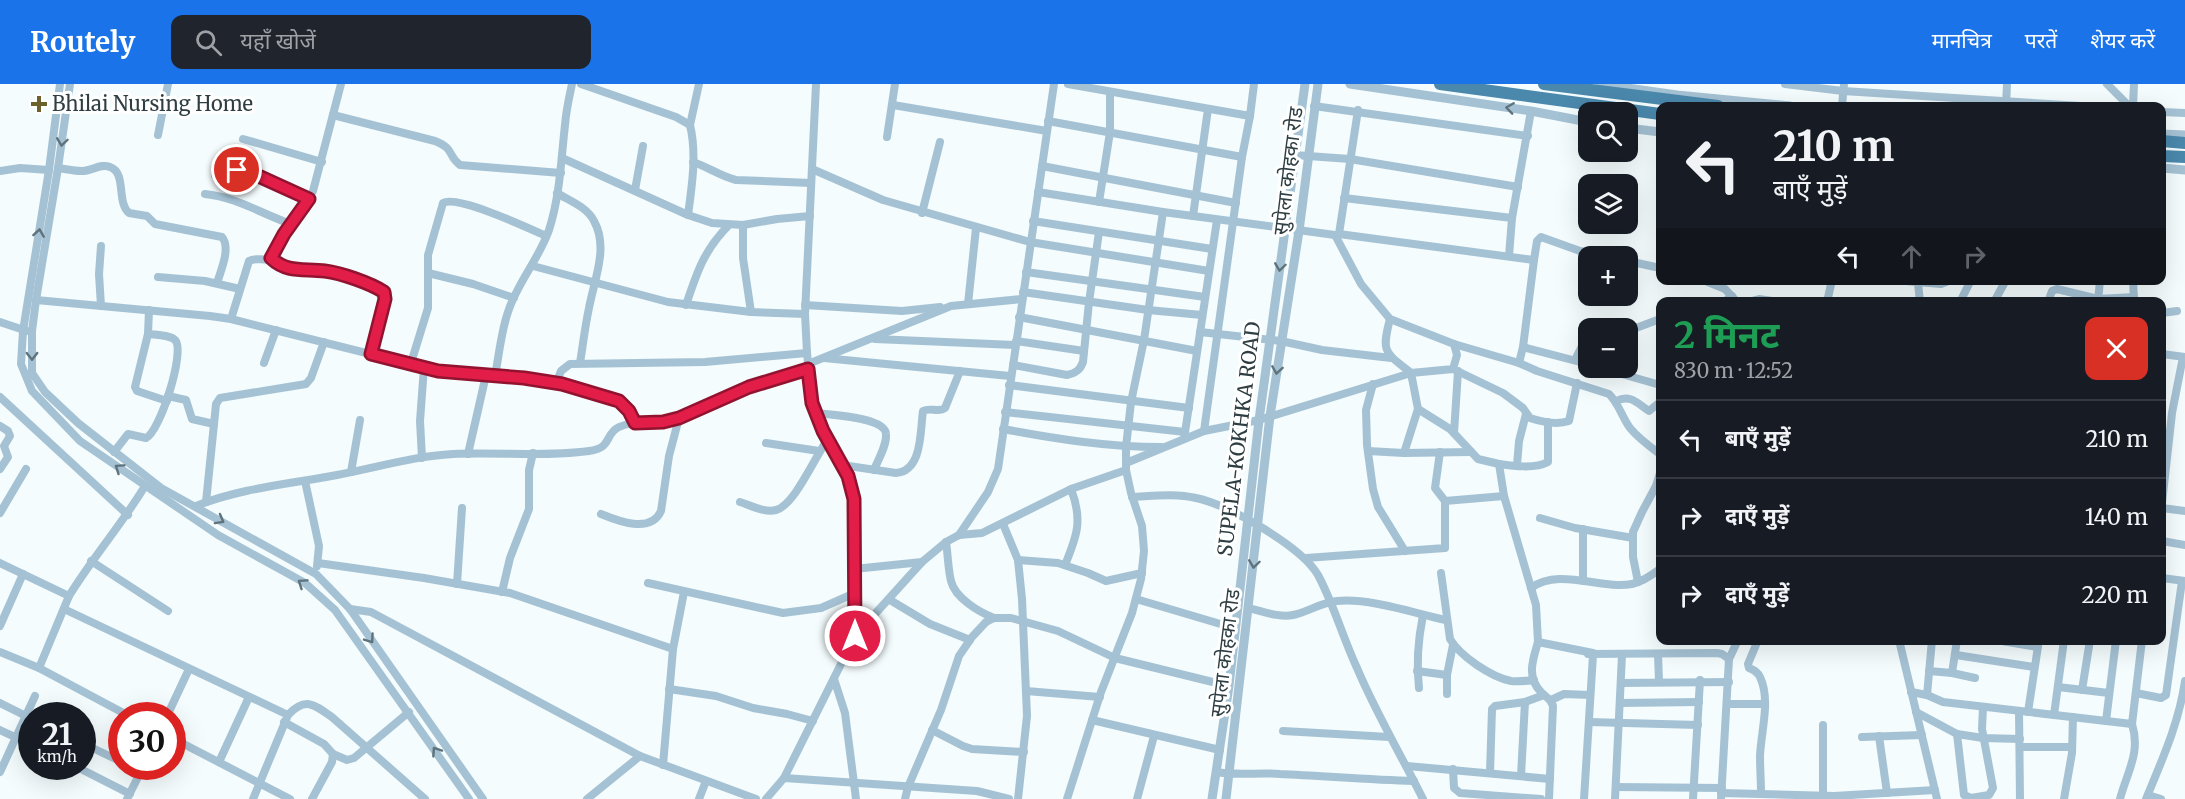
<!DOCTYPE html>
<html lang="hi">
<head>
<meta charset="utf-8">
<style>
  :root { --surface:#171b24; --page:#20242c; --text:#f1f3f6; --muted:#9ea1a6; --line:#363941; --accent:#1a73e8 }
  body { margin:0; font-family:Merriweather,"Noto Sans Devanagari",serif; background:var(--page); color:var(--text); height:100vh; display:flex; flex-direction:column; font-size:22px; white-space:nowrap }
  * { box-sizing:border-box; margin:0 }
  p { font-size:20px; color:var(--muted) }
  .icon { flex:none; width:33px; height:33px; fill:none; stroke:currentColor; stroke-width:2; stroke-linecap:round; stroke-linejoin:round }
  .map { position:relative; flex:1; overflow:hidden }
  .sheet { position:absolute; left:1656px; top:213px; width:510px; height:348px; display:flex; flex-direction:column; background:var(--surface); border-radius:12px; box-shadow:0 6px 24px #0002 }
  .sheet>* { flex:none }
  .hud { position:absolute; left:1656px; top:18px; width:510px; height:183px; border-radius:12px; box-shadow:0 6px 24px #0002; background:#171b24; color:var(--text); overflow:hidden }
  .buttons { position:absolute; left:1578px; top:18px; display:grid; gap:12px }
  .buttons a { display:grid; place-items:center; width:60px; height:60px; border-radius:12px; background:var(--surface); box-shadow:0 6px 24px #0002; font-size:30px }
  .speed { position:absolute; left:18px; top:618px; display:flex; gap:12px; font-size:30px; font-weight:700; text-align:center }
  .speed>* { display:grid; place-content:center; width:78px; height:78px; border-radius:50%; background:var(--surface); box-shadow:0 6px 24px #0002; line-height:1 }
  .speed small { font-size:15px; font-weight:400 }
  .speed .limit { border:9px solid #d22; background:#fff; color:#111 }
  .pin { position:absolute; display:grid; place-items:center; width:51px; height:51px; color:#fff; margin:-26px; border:3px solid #fff; border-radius:50%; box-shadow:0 2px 6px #0007 }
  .me { position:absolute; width:66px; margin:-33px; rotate:0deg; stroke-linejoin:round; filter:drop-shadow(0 0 4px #0008) }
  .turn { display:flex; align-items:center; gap:21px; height:126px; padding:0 18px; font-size:27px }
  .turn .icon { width:78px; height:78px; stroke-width:2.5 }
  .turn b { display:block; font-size:42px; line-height:51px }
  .lanes { display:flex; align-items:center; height:57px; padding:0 18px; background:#0003; justify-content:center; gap:30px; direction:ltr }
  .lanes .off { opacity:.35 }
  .round { display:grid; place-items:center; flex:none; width:63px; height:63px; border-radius:12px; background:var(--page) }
  .head { display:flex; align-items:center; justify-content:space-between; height:102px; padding:0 18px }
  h1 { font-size:36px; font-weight:700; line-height:45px; color:#1e9e55 }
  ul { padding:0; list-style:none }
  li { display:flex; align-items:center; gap:18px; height:78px; padding:0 18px; border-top:2px solid var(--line) }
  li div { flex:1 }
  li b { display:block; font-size:22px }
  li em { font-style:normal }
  header { display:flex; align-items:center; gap:36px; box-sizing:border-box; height:84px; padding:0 30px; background:var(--accent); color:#fff }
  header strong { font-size:28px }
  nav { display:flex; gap:33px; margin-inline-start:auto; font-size:21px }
  .search { width:420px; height:54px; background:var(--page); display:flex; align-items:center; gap:15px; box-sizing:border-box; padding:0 21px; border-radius:12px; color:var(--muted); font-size:22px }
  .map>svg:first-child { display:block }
</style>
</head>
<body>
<header>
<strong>Routely</strong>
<div class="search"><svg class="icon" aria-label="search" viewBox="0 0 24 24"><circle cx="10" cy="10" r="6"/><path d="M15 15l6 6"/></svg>यहाँ खोजें</div>
<nav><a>मानचित्र</a><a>परतें</a><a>शेयर करें</a></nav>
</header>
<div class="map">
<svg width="2185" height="715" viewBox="0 0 2185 715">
  <rect width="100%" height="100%" fill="#f4fcfd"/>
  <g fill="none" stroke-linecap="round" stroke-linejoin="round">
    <!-- minor -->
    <g stroke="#a5c2d4" stroke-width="8">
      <path d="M60,0L49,86L23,247L21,280L32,307L80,357L218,451L305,499L335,526L469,715"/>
      <path d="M70,0L58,84L36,216L32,247V289L45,308L78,339L161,404L316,490L350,525L483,715"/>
      <path d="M581,0L676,33L690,41C697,70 692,101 688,131"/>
      <path d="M816,0L805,230L807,269L812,319L823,347L848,392L854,415L855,552"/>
      <path d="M1068,0L1250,32L1254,0"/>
      <path d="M1785,0L1843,7L2081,22"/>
      <path d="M2107,0L2129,22"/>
      <path d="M893,21L1047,47"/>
      <path d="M1314,22L1528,52"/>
      <path d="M1842,22L1844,0"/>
      <path d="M2006,22L2007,0"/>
      <path d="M2133,22L2134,0"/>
      <path d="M2162,28L2185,29"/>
      <path d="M333,31L435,57C455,65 447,71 460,81L561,89"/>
      <path d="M1048,37L1242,73"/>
      <path d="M690,41L699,0"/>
      <path d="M158,51L168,0"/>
      <path d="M887,53L895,0"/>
      <path d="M243,55L322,78"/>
      <path d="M1294,71L1350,75L1518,103"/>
      <path d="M562,74L688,131L712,139L743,141L777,135L810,132"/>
      <path d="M693,78C708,83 720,92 736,96L811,99"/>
      <path d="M1042,82L1236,119"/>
      <path d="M58,84C66,85 74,87 82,87C92,87 101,79 110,83C127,89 116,118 129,129L147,132L155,140L222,153C231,164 221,186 217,199"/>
      <path d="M812,85L883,116L1030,158L1209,187"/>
      <path d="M0,87L20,84L49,86"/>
      <path d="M215,91C229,92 233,85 242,85L309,115"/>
      <path d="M635,106L643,62"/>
      <path d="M1038,108L1163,128L1335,151L1361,200L1390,235L1454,260L1519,279L1537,287L1609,310C1619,320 1622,333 1630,344C1639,355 1649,362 1660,370"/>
      <path d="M557,109C570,117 587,123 594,137C609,164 594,196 589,224C585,242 583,261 580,279"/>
      <path d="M205,110C236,113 262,130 291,140"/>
      <path d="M1344,114L1512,134"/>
      <path d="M1099,118L1110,48V8"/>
      <path d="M922,129L940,58"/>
      <path d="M1193,132L1208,25"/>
      <path d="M1033,137L1212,165"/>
      <path d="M743,141V174L751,228"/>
      <path d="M1339,150L1534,176L1523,263L1519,279"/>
      <path d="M1337,151L1339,150L1358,26"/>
      <path d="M1509,172L1512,134L1531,27"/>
      <path d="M271,174L289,185L326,187L384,208L385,215L371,270"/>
      <path d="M1534,176L1537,157L1541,153L1580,167L1604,172"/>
      <path d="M1628,177L1660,184"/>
      <path d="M533,182L668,218L751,228L805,230"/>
      <path d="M1026,188L1205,213"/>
      <path d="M428,189L473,200L514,214"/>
      <path d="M158,193L205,197L240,205"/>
      <path d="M1703,196L1725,205L1737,218"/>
      <path d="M1894,196L1941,200L1951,196"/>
      <path d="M2133,196L2134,216"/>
      <path d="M1918,199L1920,218"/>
      <path d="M1023,208L1148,226L1202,231"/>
      <path d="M36,216L210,232L231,235L438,287L524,294L562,300L619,317L629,327L635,339"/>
      <path d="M1724,218L1732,212"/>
      <path d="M1748,218L1759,215L1779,218"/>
      <path d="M1827,218L1832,196"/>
      <path d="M1960,218L1971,196"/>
      <path d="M1994,218L2006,196"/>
      <path d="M2048,218L2052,207L2057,205L2098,215L2134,213"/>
      <path d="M2098,218L2100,196"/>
      <path d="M968,220L976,144"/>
      <path d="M686,221C697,188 704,166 729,141"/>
      <path d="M805,221L902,227L940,223"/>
      <path d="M101,222L99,190L101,162"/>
      <path d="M149,226L148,250L135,303L137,307L167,317"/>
      <path d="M2162,229L2177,227"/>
      <path d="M1019,233L1197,267"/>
      <path d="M231,235L249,177C257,172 266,179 272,173C277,169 279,158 283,152C292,136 304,123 313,107L341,0"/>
      <path d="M1390,235C1381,269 1385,268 1411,289L1453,285L1457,271L1454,260"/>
      <path d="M0,238L27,247"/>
      <path d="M1628,247L1660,235"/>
      <path d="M1200,248L1281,257L1322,266L1391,274"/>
      <path d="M875,255L1015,261"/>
      <path d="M1016,257L1084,267"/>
      <path d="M1523,263L1588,280"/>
      <path d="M2162,270L2185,273"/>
      <path d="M824,274L1010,292"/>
      <path d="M1575,276L1582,262L1588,259"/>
      <path d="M264,279L276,246"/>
      <path d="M411,279L428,224V171L443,119C458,111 528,144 546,152"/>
      <path d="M808,280L951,222L1022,215"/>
      <path d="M1013,281L1067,291C1076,289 1080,286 1083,278L1089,218L1099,148"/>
      <path d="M1601,284L1660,301"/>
      <path d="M1453,285L1503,309L1523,324L1530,334C1542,338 1557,341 1569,337L1577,299"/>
      <path d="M495,292C499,271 501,248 508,228C517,199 539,175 549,146C560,112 561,76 565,41C566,27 569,14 572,0"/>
      <path d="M556,299L561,287L570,280L705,278L807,269"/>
      <path d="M1373,300L1366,326L1367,361L1373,405L1378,423L1405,467"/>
      <path d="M1009,301L1189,324"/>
      <path d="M168,312L186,316L192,335L214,340L206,418"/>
      <path d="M0,313L128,431"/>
      <path d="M1616,317C1631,310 1637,319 1649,327L1660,318"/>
      <path d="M1005,328L1185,348"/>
      <path d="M816,329C830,331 885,333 886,350C887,361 878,376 874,386"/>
      <path d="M214,340L216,320L220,314L306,300L311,294L324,258"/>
      <path d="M0,342L8,347L10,352L4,362L8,373L0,385"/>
      <path d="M1003,345C1056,355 1107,363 1161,363"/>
      <path d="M1204,347L1242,73L1250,32"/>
      <path d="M1454,349L1458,287"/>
      <path d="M1184,355L1217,136"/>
      <path d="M766,359L819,367"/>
      <path d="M1368,367L1404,369L1471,368"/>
      <path d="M114,368L128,350L146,354C160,348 186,266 175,256C170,251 156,251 148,250"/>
      <path d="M1440,368L1435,404L1445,417"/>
      <path d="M1404,369L1418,325"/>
      <path d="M468,370L486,291"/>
      <path d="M422,374L420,337L424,283"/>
      <path d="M1499,380C1513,382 1535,385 1548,378V338"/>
      <path d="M842,381L896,389C923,387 920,346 923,327C930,323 939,329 945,324L960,287"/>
      <path d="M1517,381L1519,357L1526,330"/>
      <path d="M351,388L360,336"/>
      <path d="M305,397L319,462L317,482"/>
      <path d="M1132,413C1153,412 1175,409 1196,414C1228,420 1302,463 1318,491C1334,521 1343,554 1357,584C1376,629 1401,671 1423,715"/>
      <path d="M740,418C750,421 764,429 776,426C795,421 815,372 828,355"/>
      <path d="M2162,419L2172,329L2183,273"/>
      <path d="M196,422C241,404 289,400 337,391C375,384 414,372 453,370C498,368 545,373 589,367C613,364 604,350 619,343C637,335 658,339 677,334C696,329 713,318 731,310C756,300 782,293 809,285"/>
      <path d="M2162,424L2185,427"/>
      <path d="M0,429L26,385"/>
      <path d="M601,430C618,437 651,450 661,427L669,372L679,334"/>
      <path d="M1540,434L1575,444L1633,454"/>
      <path d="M1003,440L1018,476L1022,515L1027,632L1018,715"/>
      <path d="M1583,445V497"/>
      <path d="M959,451L988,408L998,385L1054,0"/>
      <path d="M2162,457L2185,461"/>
      <path d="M946,458C948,471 948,485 951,497C955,514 979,528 994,534"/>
      <path d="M1306,474L1445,464V417L1504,412"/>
      <path d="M1018,476L1058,479L1088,489L1106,497L1142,489"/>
      <path d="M91,477L168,527"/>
      <path d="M0,479L69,512L39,584"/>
      <path d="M318,479L424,494L510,509L673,565"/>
      <path d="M1065,481C1077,452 1083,436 1071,405"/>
      <path d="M854,485L922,478"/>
      <path d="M1441,489L1450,555C1460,572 1491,593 1511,597C1518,598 1526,597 1534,596"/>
      <path d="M2162,494L2185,497"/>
      <path d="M1638,498L1633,473V448L1642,428L1656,402L1660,389"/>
      <path d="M648,499L783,529L821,524L855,509"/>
      <path d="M457,500L462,424"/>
      <path d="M1531,504C1559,483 1601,506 1632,500C1642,498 1652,491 1660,485"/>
      <path d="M502,508L510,474L529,425V386L533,369"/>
      <path d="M69,512C93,473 122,440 145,402"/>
      <path d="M1136,515L1234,544"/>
      <path d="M890,516L930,540L970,556"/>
      <path d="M1248,524C1262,527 1279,534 1293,531C1308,528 1322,518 1337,517C1371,514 1413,529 1446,536"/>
      <path d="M64,525L288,631L253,715"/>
      <path d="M350,525L371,528L640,672L756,715"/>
      <path d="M0,542L23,490"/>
      <path d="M1758,556L1748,580L1749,584C1754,586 1758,588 1760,593C1771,616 1761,647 1760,672C1760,684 1761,697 1761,709"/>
      <path d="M1899,556L1937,715"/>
      <path d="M1996,556L2037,563"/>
      <path d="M1538,558C1533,575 1526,593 1541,608C1546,614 1551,614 1553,622L1549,715"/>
      <path d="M0,568L39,584L129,632"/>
      <path d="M1588,570L1717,569L1722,570L1729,575L1721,715"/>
      <path d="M1658,570L1659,598"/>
      <path d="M1956,571L2034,583"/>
      <path d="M1729,575L1738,556"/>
      <path d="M1417,587L1447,591"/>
      <path d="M1929,587L1952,589L1975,594"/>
      <path d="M1952,589L1957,556"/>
      <path d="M834,595L845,629L856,715"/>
      <path d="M1621,599L1729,598"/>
      <path d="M2058,603L2109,609"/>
      <path d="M1419,604C1416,578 1418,556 1423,531"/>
      <path d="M669,605L716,612L753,624L787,630L813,637"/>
      <path d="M2082,606L2090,556"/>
      <path d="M1026,607L1100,613"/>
      <path d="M1911,608L1927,611L1943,618L2132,640L2142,556"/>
      <path d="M2136,609L2161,614L2166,611L2182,497"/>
      <path d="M1447,610V591L1453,561"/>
      <path d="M1927,611L1932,556"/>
      <path d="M1551,616L1564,610L1590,611"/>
      <path d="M0,619L32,635"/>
      <path d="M1620,619L1699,618"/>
      <path d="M1727,620H1765"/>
      <path d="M2019,627L2020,715"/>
      <path d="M1916,628L1957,650L1983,654L2020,655"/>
      <path d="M2028,628L2039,556"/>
      <path d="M288,631C306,612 315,621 333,634L425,715"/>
      <path d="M2054,631L2064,556"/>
      <path d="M167,632L189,585"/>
      <path d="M1092,636L1220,666"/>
      <path d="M2106,637L2116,556"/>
      <path d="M284,638L324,660L333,670L332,678L312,715"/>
      <path d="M1589,638L1698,641"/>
      <path d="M1823,641V714"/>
      <path d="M0,646L32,661"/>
      <path d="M932,646L963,662L972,665L1024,668"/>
      <path d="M1283,647L1389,653"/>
      <path d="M1957,650L1964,711L1971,714L1989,711L1993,704L1982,645L1983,623"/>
      <path d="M1879,652L1887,709"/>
      <path d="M1862,653L1922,651"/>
      <path d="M172,654L290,715"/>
      <path d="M82,659L122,678"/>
      <path d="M2020,663H2072"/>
      <path d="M333,670L347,676L354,674L409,628"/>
      <path d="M219,678L249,613"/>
      <path d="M663,681L673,565L684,508"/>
      <path d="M75,682L130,710"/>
      <path d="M132,682L141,687L143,684"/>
      <path d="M1407,682L1550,695"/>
      <path d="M1453,685L1454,704L1460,709L1541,715"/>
      <path d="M0,688L35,612"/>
      <path d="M1216,688C1238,692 1259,688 1280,690C1325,692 1370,696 1414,697"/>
      <path d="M1490,689L1492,625L1495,622L1525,618L1544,611"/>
      <path d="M1521,692L1525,618"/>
      <path d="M784,694L855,552L922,478L946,458L959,451L982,449L1071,405L1126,386V379L1204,347L1259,336L1411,289L1418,325L1450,345L1478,375L1499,380L1504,412L1536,521L1538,558L1593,569"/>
      <path d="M1616,703L1722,704"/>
      <path d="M1721,709L1834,712L1935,706"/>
      <path d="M2148,711L2161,715"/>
      <path d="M127,715L141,687"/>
      <path d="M587,715L640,672"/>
      <path d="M699,715L706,697"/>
      <path d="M766,715L784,694L977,707L1009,715"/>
      <path d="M905,715L908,703L941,626L959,572L972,553L986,538L994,534H1011L1058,547L1115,574L1229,602"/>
      <path d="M1067,715L1101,608L1132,529L1141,495L1144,467L1142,442L1131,409L1126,386V363L1131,318L1144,256L1163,128"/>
      <path d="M1137,715L1154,652"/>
      <path d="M1584,715L1593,571"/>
      <path d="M1615,715L1622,571"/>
      <path d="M1693,715L1700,596"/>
      <path d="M2064,715L2072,669L2073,633"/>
      <path d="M2120,715C2127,688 2141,669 2132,640"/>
      <path d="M2146,715C2162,676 2179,639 2185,597"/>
    </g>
    <!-- tertiary -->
    <g stroke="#a5c2d4" stroke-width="9">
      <path d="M1350,0L1531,27L1588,38"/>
      <path d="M1599,0L1677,11L1790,22"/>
      <path d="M1628,44L1660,48"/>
      <path d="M2162,50L2185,51"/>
      <path d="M2162,84L2185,86"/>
      <path d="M1212,715L1229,602L1259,336L1305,0"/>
      <path d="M1226,715L1270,332L1299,147L1318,0"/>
    </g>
    <!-- trunk -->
    <g stroke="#4a88ac" stroke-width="12">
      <path d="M1440,0L1660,30"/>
      <path d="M1544,0L1718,22"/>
      <path d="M2162,57L2185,59"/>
      <path d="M2162,72L2185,73"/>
    </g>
  </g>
  <!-- one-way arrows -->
  <defs><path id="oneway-chevron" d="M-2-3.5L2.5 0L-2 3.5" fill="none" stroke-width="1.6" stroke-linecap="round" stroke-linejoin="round" transform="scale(1.5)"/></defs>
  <g stroke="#5e737c">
    <use href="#oneway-chevron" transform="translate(1510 24) rotate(-172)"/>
    <use href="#oneway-chevron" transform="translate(62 58) rotate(98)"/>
    <use href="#oneway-chevron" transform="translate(39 149) rotate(-81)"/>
    <use href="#oneway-chevron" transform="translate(1280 183) rotate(98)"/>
    <use href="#oneway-chevron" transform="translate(32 272) rotate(90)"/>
    <use href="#oneway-chevron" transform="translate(1277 286) rotate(99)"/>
    <use href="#oneway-chevron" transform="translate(119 384) rotate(-146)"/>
    <use href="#oneway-chevron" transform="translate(220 436) rotate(29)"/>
    <use href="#oneway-chevron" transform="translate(1254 480) rotate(98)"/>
    <use href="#oneway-chevron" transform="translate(302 499) rotate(-146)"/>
    <use href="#oneway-chevron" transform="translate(370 555) rotate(55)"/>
    <use href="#oneway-chevron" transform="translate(436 667) rotate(-124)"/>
  </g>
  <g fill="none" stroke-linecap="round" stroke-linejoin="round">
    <!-- route casing -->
    <g stroke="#92132f" stroke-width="15">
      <path id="route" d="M237,86H245L309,115L284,150L271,174C288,190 305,184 325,187C341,189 370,199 384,208L385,215L371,270L438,287L524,294L562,300L619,317L629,327L635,339L663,338L679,334L749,303L808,285L812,319L823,347L848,392L854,415L855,552"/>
    </g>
    <!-- route -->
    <use href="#route" stroke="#e11d48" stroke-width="10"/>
  </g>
  <!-- markers -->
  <path fill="#6c602d" stroke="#fff" stroke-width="2" d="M36 11h6v6h6v6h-6v6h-6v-6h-6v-6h6z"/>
  <g text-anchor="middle" stroke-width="6" stroke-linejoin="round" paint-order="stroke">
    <!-- poi labels -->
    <g font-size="20" fill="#2e3e42" stroke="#fff" text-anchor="start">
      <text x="52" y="27">Bhilai Nursing Home</text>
    </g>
    <!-- street labels -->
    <g font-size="20" fill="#2e3e42" stroke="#fff">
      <text transform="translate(1288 87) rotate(-83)" y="7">सुपेला कोहका रोड</text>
      <text transform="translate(1239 355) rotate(-83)" y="7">SUPELA-KOKHKA ROAD</text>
      <text transform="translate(1225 569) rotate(-83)" y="7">सुपेला कोहका रोड</text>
    </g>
  </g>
</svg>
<div class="buttons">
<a><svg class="icon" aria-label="search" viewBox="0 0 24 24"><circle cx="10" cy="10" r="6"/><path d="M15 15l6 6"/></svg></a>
<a><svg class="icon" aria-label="layers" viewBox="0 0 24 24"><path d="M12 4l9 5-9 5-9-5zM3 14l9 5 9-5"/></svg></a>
<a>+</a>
<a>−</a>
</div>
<div class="speed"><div>21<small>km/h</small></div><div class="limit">30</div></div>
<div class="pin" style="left:237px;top:86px;background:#d93025"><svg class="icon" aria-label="arrive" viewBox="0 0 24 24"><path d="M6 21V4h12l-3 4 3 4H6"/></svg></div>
<svg class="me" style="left:855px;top:552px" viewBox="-20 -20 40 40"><circle r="17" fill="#e11d48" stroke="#fff" stroke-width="3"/><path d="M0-11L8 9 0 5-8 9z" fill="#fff"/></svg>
<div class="hud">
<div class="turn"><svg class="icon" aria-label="left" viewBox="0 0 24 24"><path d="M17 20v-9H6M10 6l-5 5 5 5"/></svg><div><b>210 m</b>बाएँ मुड़ें</div></div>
<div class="lanes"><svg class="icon" aria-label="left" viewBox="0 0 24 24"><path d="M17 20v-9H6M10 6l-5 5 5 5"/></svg><svg class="icon off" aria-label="ahead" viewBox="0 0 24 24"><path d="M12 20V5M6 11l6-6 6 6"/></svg><svg class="icon off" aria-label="right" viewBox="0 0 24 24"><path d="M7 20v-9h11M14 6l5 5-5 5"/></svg></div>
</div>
<section class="sheet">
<div class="head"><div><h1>2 मिनट</h1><p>830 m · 12:52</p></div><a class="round" style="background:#d93025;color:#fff"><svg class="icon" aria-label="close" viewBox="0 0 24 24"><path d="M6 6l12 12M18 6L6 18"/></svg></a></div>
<ul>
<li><svg class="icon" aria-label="left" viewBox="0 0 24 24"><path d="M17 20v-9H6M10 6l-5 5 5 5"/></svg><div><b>बाएँ मुड़ें</b></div><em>210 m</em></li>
<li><svg class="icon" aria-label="right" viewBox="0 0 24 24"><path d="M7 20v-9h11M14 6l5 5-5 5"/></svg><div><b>दाएँ मुड़ें</b></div><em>140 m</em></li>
<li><svg class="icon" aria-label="right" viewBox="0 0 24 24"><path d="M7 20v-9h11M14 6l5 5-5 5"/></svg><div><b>दाएँ मुड़ें</b></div><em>220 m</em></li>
</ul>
</section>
</div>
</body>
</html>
